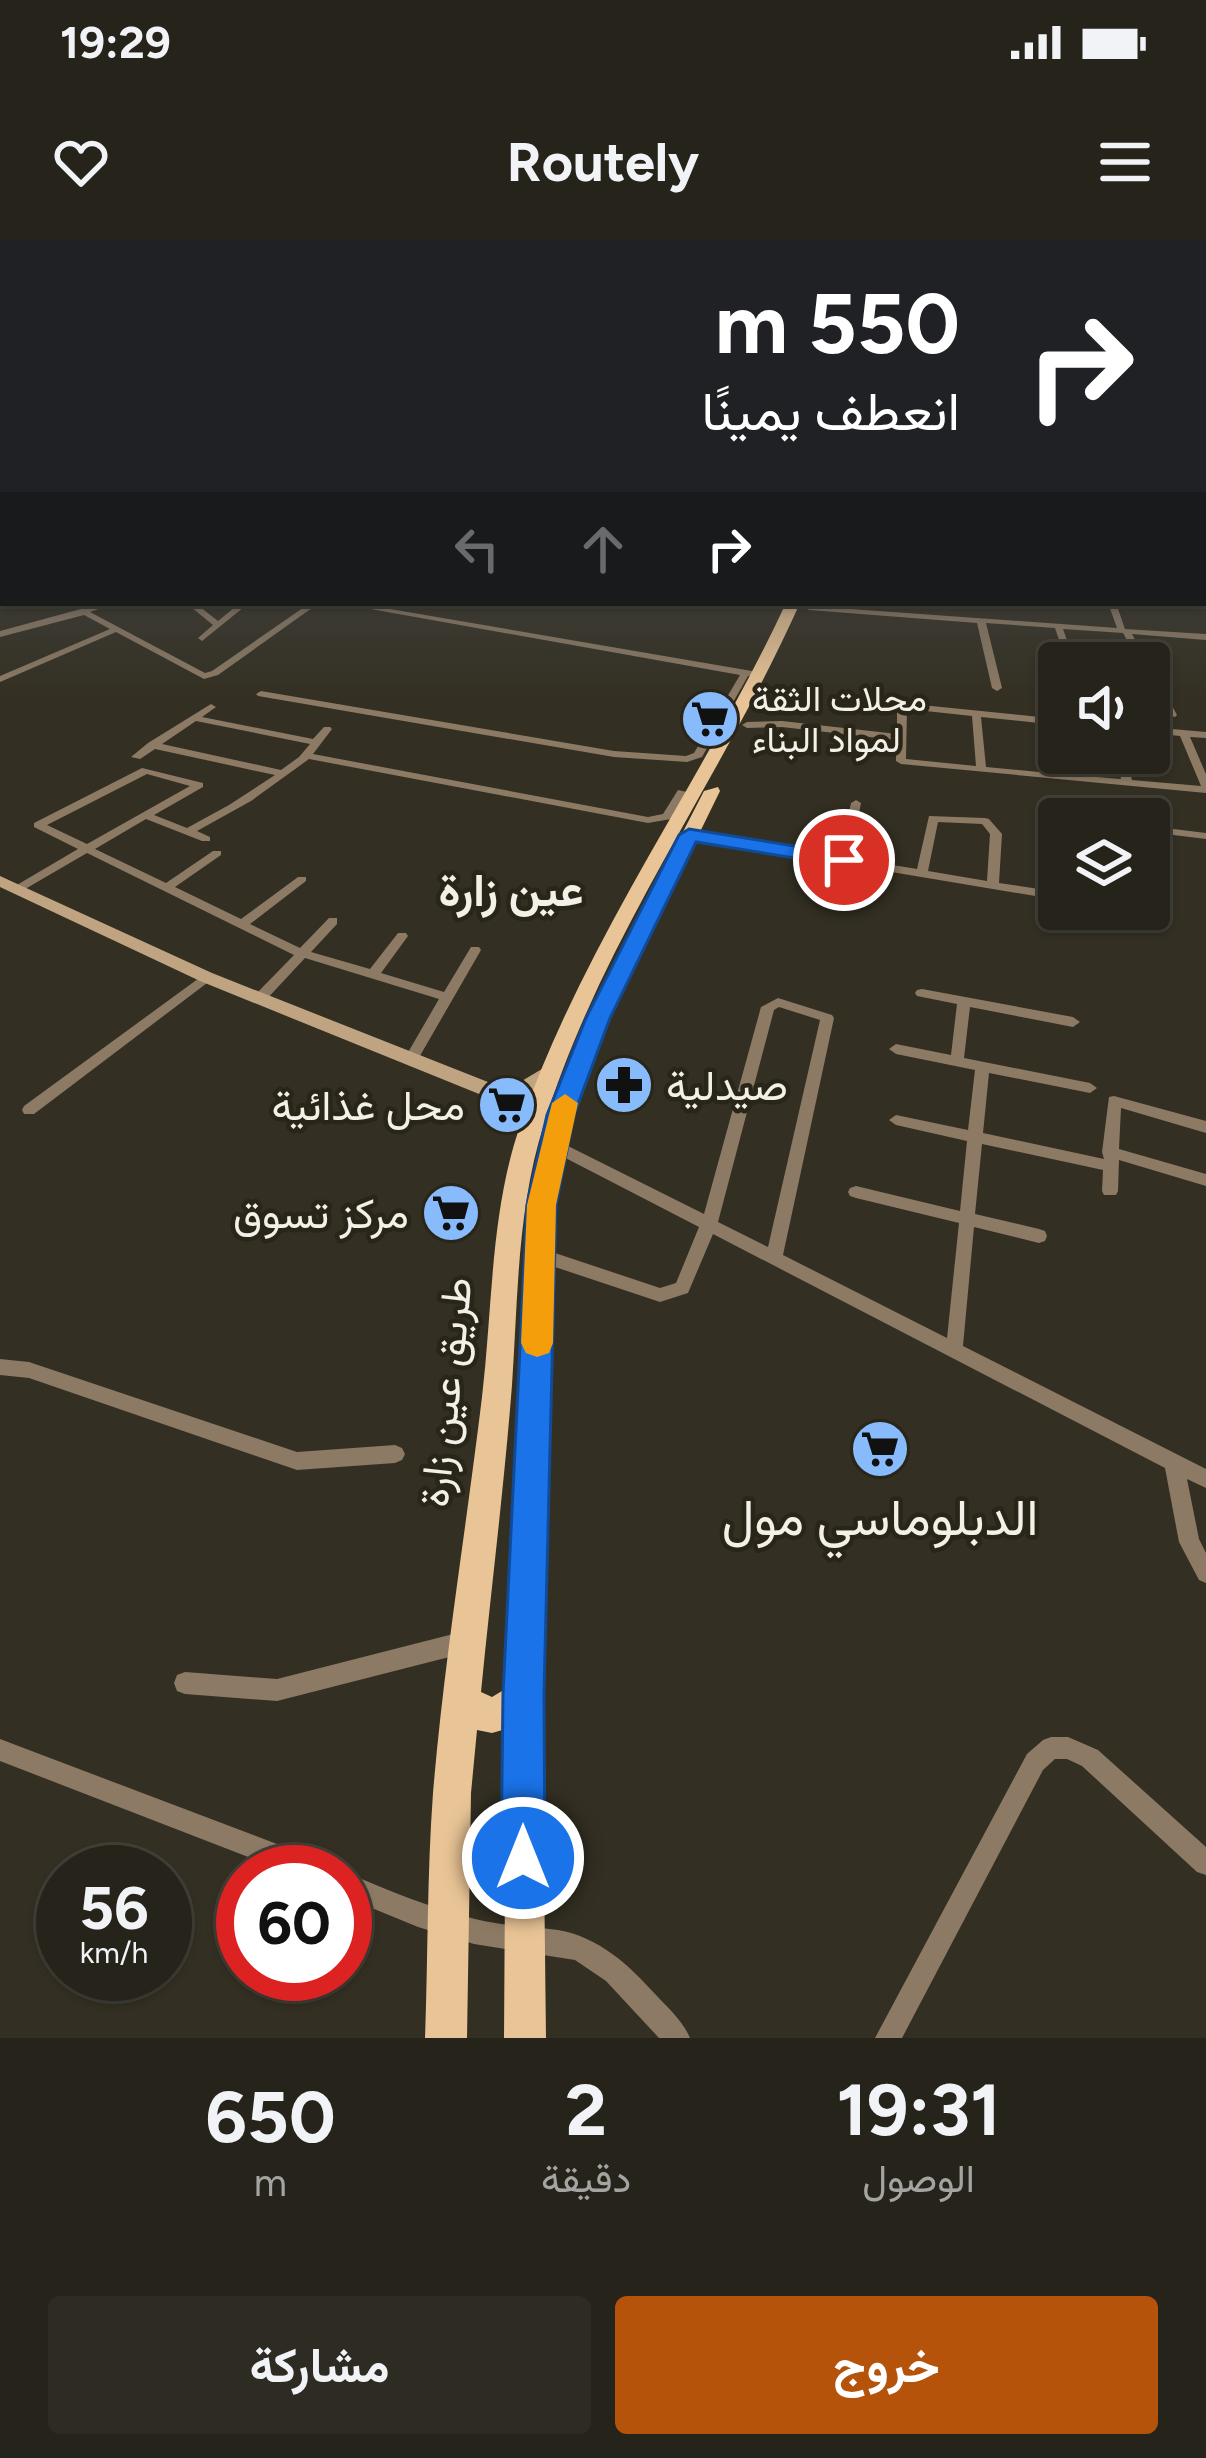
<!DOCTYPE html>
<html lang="ar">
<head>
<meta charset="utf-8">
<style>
  :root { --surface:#26231a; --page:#2e2b23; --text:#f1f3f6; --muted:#a4a4a2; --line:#424039; --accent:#b45309 }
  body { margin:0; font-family:Figtree,Vazirmatn,sans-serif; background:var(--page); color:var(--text); direction:rtl; height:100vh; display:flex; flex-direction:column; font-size:45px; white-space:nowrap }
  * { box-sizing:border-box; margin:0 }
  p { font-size:39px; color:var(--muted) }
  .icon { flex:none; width:66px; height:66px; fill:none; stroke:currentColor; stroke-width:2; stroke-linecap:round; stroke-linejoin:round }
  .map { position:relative; height:1798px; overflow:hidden; direction:ltr }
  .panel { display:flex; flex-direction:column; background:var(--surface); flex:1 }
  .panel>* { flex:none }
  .top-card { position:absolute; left:0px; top:0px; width:1206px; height:366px; box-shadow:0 3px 9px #0004,0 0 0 3px var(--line); direction:rtl; background:#202124; color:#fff; overflow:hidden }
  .buttons { position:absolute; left:1038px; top:402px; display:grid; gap:24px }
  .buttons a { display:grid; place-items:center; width:132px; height:132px; border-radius:12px; background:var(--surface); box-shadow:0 3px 9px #0004,0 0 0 3px var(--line); font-size:60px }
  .speed { position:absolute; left:36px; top:1605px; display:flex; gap:24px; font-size:60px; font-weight:700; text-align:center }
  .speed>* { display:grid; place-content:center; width:156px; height:156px; border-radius:50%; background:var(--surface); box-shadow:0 3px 9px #0004,0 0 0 3px var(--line); line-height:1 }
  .speed small { font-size:30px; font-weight:400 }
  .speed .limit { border:18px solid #d22; background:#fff; color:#111 }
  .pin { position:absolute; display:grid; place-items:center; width:102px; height:102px; color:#fff; margin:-51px; border:6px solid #fff; border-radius:50%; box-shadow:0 3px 12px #0007 }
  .me { position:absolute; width:132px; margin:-66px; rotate:0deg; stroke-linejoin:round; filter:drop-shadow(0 0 9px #0008) }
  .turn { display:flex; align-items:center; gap:42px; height:252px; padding:0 48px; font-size:54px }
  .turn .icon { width:156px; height:156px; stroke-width:2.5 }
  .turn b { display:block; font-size:84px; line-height:102px }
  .lanes { display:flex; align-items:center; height:114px; padding:0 48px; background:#0003; justify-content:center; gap:60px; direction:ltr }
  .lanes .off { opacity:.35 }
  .eta { display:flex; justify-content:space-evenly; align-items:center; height:204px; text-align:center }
  .eta b { font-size:72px; font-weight:700; line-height:84px }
  .primary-button { display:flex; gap:24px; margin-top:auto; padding:24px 48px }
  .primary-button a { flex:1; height:138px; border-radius:12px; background:var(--accent); color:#fff; font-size:48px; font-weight:700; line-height:138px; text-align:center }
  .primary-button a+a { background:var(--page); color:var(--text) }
  .status { display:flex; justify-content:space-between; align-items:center; height:84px; padding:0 60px; background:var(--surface); direction:ltr }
  .status svg { height:33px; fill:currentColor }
  header { display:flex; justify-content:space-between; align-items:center; height:156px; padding:0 48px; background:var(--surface); font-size:54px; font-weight:700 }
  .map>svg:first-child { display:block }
</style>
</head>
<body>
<div class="status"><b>19:29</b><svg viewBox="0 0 49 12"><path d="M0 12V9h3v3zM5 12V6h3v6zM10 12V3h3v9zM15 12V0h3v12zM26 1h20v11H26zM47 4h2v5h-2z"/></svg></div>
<header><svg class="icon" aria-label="menu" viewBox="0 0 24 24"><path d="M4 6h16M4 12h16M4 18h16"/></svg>Routely<svg class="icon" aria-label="heart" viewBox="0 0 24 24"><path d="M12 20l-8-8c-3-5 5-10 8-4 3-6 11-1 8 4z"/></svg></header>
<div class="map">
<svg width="1206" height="1798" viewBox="0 0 1206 1798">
  <rect width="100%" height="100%" fill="#332f22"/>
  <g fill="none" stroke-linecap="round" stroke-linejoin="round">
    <!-- street -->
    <g fill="#8c7a64" fill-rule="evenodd">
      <rect x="1203" y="212" width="3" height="4"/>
      <path d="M1203,238L1206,239V243L1203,242Z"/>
      <path d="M3,270V274L0,275V271Z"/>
      <rect x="0" y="302" width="3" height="4"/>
      <path d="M1203,302L1206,303V311L1203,310Z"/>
      <rect x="0" y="317" width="3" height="4"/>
      <rect x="1203" y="318" width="3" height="4"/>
      <rect x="1203" y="339" width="3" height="4"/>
      <rect x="0" y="357" width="3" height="5"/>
      <path d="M1203,360H1206V364L1200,363H1203Z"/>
      <path d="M103,363H116L90,372L205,433L212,431L310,363H319L218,435L204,439L116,392L0,442V436L110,389L84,375L0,397V391Z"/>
      <path d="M186,363H195L218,381L240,363H249L202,401L198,398L213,385Z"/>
      <path d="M337,363H355L752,431L757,434L748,436L702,517L687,522L614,517L258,456L256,454L261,451L614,511L686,516L694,513L740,435Z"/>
      <path d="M1108,363H1116L1125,389L1206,394V400L1132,394L1148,423H1140L1123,393L1063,389L1075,423H1067L1055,388L986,383L1002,448L997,451L992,448L977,383L809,370L805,368L809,366L1117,388Z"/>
      <path d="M1149,430L1154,433L1177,475L1175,477L1167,475L1149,441Z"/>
      <path d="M902,463L1059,479V485L1049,484L1060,534L1121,539L1115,513H1125L1132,540L1201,546L1180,496L1149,493V487L1206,492V498L1190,497L1206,534V553L901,524L896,521V500L782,487L747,488L742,485L747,482L782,481L897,494V466ZM907,469L972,476L976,526L906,519ZM981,477L1039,483L1049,533L986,527Z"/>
      <path d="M211,464L216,467L202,477L313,499L324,487H330L332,489L313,514L648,577L663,574L678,550L687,552L671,579L648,583L309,519L251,561L197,591L210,597V601H202L146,579L95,609L166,643L213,611H221V615L175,647L241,679L298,637H306V641L250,684L300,708L329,678H337V684L311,712L370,729L398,693H406L408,696L381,733L444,752L471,707H479L481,710L417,821L410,826L403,821L439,759L305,718L264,762H254L252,759L254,756L294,715L87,613L20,652L16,653L10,649L78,609L34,587V583L142,528L203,543V547L154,575L187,588L229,565L275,535L155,509L140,519L131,517L148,503ZM196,481L310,504L299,517L281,530L162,504ZM147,534L190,546L87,604L47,585Z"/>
      <path d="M856,560L861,563L850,618L917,629L929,576L985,578L989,579L1002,594L999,643L1059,652V660L689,598L683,595L689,592L839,616L851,563ZM938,582L982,584L990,594L987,641L928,631Z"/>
      <path d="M1149,586L1206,593V599L1149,592Z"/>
      <path d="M206,733L211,734L212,737L211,740L34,874H24L22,870L24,866Z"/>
      <path d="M922,749L1073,777L1080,782L1073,787L970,767L964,818L1090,843L1097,848L1090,853L989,833L983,893L1104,919L1102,912L1109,857L1114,856L1206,881V893L1121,868L1119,909L1206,934V946L1119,920L1118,951L1116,955H1104L1102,951L1103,930L982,904L975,974L1039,989L1045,991L1047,996L1045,1001L1039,1003L974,987L963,1106L1206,1229V1248L1187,1239L1199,1299L1206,1313V1343L1199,1340L1179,1302L1165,1228L713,994L688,1053L660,1062L534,1020L532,1015L534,1010L540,1008L660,1048L676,1043L699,987L550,910L547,906L550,902H560L704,974L761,767L778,758L832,775L834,778L783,1015L947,1098L959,983L856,958L850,956L848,952L850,948L856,946L960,971L967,901L896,885L889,880L896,875L968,890L975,830L896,814L889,809L896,804L951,815L957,764L917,756L915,753L917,750ZM779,767L820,780L768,1007L718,982L774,770Z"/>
      <path d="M0,1119L29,1122L297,1212L395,1205L402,1208L405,1214L402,1220L395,1223L297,1230L29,1138L0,1135Z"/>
      <path d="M465,1391L473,1394L476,1402L473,1410L465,1413L277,1461L185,1454L177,1451L174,1443L177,1435L185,1432L277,1439Z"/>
      <path d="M1051,1497H1068L1098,1510L1206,1607V1635L1197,1632L1082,1526L1067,1519H1055L1043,1530L902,1798H875L1027,1514L1043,1500Z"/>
      <path d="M0,1499L319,1620L328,1623L331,1632H287L0,1521Z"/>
      <path d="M344,1632H345C388,1650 430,1668 475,1679C503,1686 530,1686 558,1690C599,1697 629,1725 656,1755C668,1768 683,1781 690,1798H659L606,1741L575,1720L474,1704L418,1687L345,1657Z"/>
    </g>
    <!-- secondary -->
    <path fill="#c0a481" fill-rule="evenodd" d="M0,636L212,733L493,844L520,842L542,829H556L559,834C549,847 530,856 514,857L526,866L541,888L538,893H524L512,876L484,856L200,741L0,647Z"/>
    <!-- primary -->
    <path fill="#e9c496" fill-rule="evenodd" d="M786,363H800C721,540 602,697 544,884C517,969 518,1057 512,1145C504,1248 491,1350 481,1452L492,1457L507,1448L529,965L549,875L587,778L704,551L718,547L720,551L609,778L573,875L555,965L542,1455L546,1798H504L506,1489L492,1493L477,1490L471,1553L467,1798H425C428,1717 427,1634 433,1553C444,1421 466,1290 482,1157C493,1064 490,969 522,880C587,695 704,539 786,363Z"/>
  </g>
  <!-- sky -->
  <linearGradient id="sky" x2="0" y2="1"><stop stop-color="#1c1a13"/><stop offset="0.45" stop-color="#4a4d4f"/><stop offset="1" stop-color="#4a4d4f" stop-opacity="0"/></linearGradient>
  <rect width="1206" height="460" fill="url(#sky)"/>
  <!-- route -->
  <path fill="#1a73e8" stroke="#114b97" stroke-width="3" d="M689,589L844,614L855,620L844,626L696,602L610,778L574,875L556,965L544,1454L545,1618L539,1634L523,1641L508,1634L501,1618L503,1454L527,965L547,875L586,778L679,595Z"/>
  <!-- slow -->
  <path fill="#f59e0b" d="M565,854L578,863L556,965L553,1103L549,1113L537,1117L526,1113L521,1103L527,965L552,863Z"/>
  <!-- icons -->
  <defs>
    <g id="supermarket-disc" transform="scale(3)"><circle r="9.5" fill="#88bbfc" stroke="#292519"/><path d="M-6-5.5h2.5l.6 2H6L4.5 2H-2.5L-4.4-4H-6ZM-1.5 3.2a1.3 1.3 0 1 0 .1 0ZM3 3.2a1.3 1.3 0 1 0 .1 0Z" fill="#111"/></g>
    <g id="pharmacy-disc" transform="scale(3)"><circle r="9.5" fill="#88bbfc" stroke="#292519"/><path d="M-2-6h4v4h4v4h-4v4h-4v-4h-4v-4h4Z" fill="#111"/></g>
  </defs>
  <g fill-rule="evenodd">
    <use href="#supermarket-disc" x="710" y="479"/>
    <use href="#pharmacy-disc" x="624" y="845"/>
    <use href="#supermarket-disc" x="507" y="865"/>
    <use href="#supermarket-disc" x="451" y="973"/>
    <use href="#supermarket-disc" x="880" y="1209"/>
  </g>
  <g text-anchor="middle" stroke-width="9" stroke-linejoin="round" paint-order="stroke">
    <!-- far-poi labels -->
    <g font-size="36" fill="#f2f0e7" stroke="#292519" text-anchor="start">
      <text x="752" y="471">محلات الثقة<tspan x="752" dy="41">لمواد البناء</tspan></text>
    </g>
    <!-- poi labels -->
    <g font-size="42" fill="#f2f0e7" stroke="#292519" text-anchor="end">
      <text x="666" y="860" text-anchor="start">صيدلية</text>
      <text x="465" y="880">محل غذائية</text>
      <text x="409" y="988">مركز تسوق</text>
    </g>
    <!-- street labels -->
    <g font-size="42" fill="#f2f0e7" stroke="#292519">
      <text transform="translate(445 1152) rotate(-84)" y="15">طريق عين زارة</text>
    </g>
    <!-- far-district labels -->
    <g font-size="45" font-weight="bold" fill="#f2f0e7" stroke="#292519">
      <text x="511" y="666">عين زارة</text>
    </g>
    <!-- near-poi labels -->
    <g font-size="51" fill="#f2f0e7" stroke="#292519">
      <text x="880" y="1295">الدبلوماسي مول</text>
    </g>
  </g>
</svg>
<div class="buttons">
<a><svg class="icon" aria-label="sound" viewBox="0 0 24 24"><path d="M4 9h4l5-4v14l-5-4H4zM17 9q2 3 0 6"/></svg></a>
<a><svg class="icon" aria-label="layers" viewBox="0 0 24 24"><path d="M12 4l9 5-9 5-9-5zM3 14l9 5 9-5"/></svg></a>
</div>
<div class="speed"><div>56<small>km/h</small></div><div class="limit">60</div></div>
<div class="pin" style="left:844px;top:620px;background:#d93025"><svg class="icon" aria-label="arrive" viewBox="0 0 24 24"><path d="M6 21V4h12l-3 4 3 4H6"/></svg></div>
<svg class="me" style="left:523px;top:1618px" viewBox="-20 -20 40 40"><circle r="17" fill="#1a73e8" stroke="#fff" stroke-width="3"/><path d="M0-11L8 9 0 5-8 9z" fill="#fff"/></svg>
<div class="top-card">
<div class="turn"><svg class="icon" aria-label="right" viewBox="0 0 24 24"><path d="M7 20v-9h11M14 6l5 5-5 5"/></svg><div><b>550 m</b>انعطف يمينًا</div></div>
<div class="lanes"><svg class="icon off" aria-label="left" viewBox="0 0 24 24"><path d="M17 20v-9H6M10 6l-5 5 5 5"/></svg><svg class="icon off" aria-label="ahead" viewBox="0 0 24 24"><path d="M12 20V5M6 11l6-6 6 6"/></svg><svg class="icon" aria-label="right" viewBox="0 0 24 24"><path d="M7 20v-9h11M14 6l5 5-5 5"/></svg></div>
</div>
</div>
<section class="panel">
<div class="eta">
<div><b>19:31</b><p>الوصول</p></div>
<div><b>2</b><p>دقيقة</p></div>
<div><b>650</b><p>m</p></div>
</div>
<div class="primary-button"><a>خروج</a><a>مشاركة</a></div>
</section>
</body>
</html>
